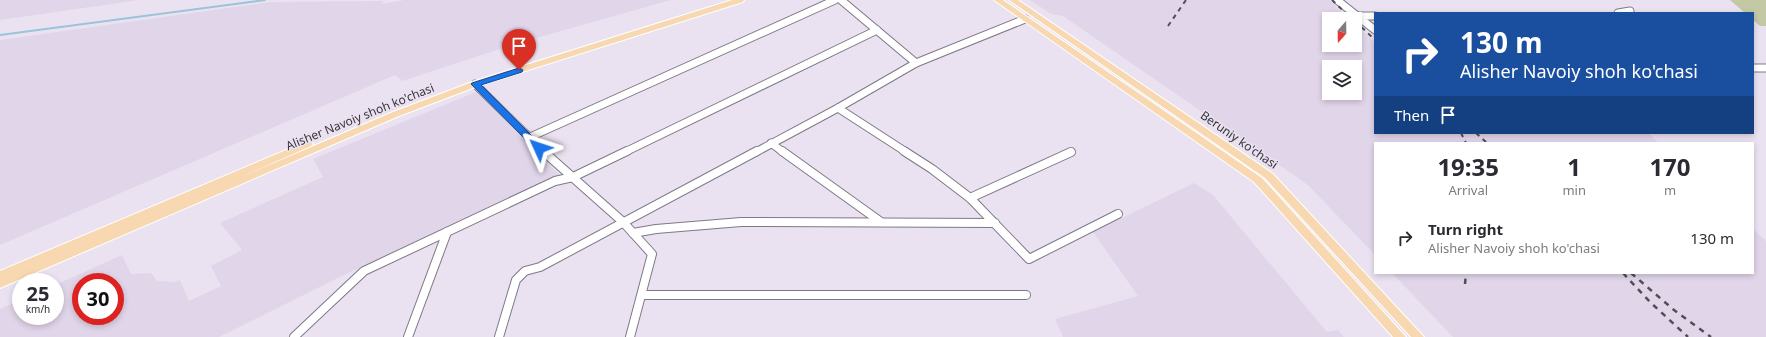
<!DOCTYPE html>
<html lang="en">
<head>
<meta charset="utf-8">
<style>
  :root { --surface:#fff; --page:#f7f7f7; --text:#2b2b33; --muted:#7c7c81 }
  body { margin:0; font-family:"Noto Sans",sans-serif; background:var(--page); color:var(--text); height:100vh; display:flex; flex-direction:column; font-size:15px; white-space:nowrap }
  * { box-sizing:border-box; margin:0 }
  p { font-size:13px; color:var(--muted) }
  .icon { flex:none; width:22px; height:22px; fill:none; stroke:currentColor; stroke-width:2; stroke-linecap:round; stroke-linejoin:round }
  .map { position:relative; flex:1; overflow:hidden }
  .sheet { position:absolute; left:1374px; top:142px; width:380px; height:132px; display:flex; flex-direction:column; background:var(--surface); border-radius:0px; box-shadow:0 2px 6px #0003 }
  .sheet>* { flex:none }
  .hud { position:absolute; left:1374px; top:12px; width:380px; height:122px; border-radius:0px; box-shadow:0 2px 6px #0003; background:#1a4fa0; color:#fff; overflow:hidden }
  .needle { width:26px; rotate:200deg }
  .buttons { position:absolute; left:1322px; top:12px; display:grid; gap:8px }
  .buttons a { display:grid; place-items:center; width:40px; height:40px; border-radius:0px; background:var(--surface); box-shadow:0 2px 6px #0003; font-size:20px }
  .speed { position:absolute; left:12px; top:273px; display:flex; gap:8px; font-size:20px; font-weight:700; text-align:center }
  .speed>* { display:grid; place-content:center; width:52px; height:52px; border-radius:50%; background:var(--surface); box-shadow:0 2px 6px #0003; line-height:1 }
  .speed small { font-size:10px; font-weight:400 }
  .speed .limit { border:6px solid #d22; background:#fff; color:#111 }
  .pin { position:absolute; display:grid; place-items:center; width:34px; height:34px; color:#fff; margin:-41px -17px; border-radius:50% 50% 50% 0; rotate:-45deg; box-shadow:0 0 4px #0007 }
  .pin .icon { rotate:45deg }
  .me { position:absolute; width:44px; margin:-22px; rotate:312deg; stroke-linejoin:round; filter:drop-shadow(0 0 3px #0008) }
  .turn { display:flex; align-items:center; gap:14px; height:84px; padding:0 20px; font-size:18px }
  .turn .icon { width:52px; height:52px; stroke-width:2.5 }
  .turn b { display:block; font-size:28px; line-height:34px }
  .then { display:flex; align-items:center; height:38px; padding:0 20px; background:#0003; gap:8px; font-size:15px }
  .eta { display:flex; justify-content:space-evenly; align-items:center; height:68px; text-align:center }
  .eta b { font-size:24px; font-weight:700; line-height:28px }
  ul { padding:0; list-style:none }
  li { display:flex; align-items:center; gap:12px; height:56px; padding:0 20px }
  li div { flex:1 }
  li b { display:block; font-size:15px }
  li em { font-style:normal }
  .map>svg:first-child { display:block }
</style>
</head>
<body>
<div class="map">
<svg width="1766" height="337" viewBox="0 0 1766 337">
  <rect width="100%" height="100%" fill="#ebe2f1"/>
  <!-- built -->
  <g fill="#e1d5e9" fill-rule="evenodd">
    <path d="M0,0H139L0,20Z"/>
    <path d="M404,0H671L515,44L402,81L395,75L0,245V40L271,2L383,1L382,4Z"/>
    <path d="M1030,0H1329L1349,19H1329V45H1355V24L1375,43V133H1648L1659,143H1375V255L1308,185L1063,16L1051,14ZM1329,67H1355V93H1329Z"/>
    <path d="M476,92L560,175L346,274L219,337H0V309L21,300V316H55V285L122,255L131,274L151,273L157,281L174,282L180,280L189,301L221,286L211,266L242,250L220,223L323,177L313,159ZM81,282H115V316H81Z"/>
    <path d="M1194,183L1213,195L1327,332L1338,330L1344,337H1063L1055,319L1138,296L1093,232Z"/>
    <path d="M1753,229L1766,241V337H1453L1392,273H1753Z"/>
  </g>
  <!-- green -->
  <path fill="#c3c9a4" d="M1730,0H1766V26H1760L1753,20V13H1745Z"/>
  <g fill="none" stroke-linecap="round" stroke-linejoin="round">
    <!-- stream -->
    <path stroke="#9ac4d9" stroke-width="2" d="M0,35L265,0"/>
    <!-- minor-far1 casing -->
    <g stroke="#7f7885" stroke-width="9">
      <g id="minor-far1">
        <path d="M841,0L916,63"/>
        <path d="M1337,0L1375,30"/>
        <path d="M1618,13L1630,11"/>
        <path d="M1359,16H1375"/>
        <path d="M1753,68H1766"/>
        <path d="M475,84L544,152"/>
        <path d="M838,108L906,152"/>
        <path d="M528,138L835,0"/>
        <path d="M771,143L783,152"/>
        <path d="M625,152L877,30"/>
        <path d="M756,152L838,108L916,63L1025,19"/>
      </g>
    </g>
    <!-- minor casing -->
    <g stroke="#7f7885" stroke-width="10">
      <g id="minor">
        <path d="M543,151L623,222L652,254L630,337"/>
        <path d="M782,151L881,222"/>
        <path d="M904,151L932,169L970,198L1029,259L1118,214"/>
        <path d="M970,198L1071,152"/>
        <path d="M633,233L656,229L741,222L995,223"/>
        <path d="M642,295H1026"/>
        <path d="M294,337L364,271L555,181L573,177L627,151"/>
        <path d="M408,337L447,232"/>
        <path d="M499,337L516,280L525,271L540,267L757,151"/>
      </g>
    </g>
    <!-- major casing -->
    <g stroke="#fff" stroke-width="2">
      <g id="major">
        <path d="M732,0H744L743,2L478,86L399,116L0,288V271L305,142H311L313,144L311,146L241,177L393,112L472,82Z"/>
        <path d="M994,0H1003L1262,178L1406,337H1393L1254,182Z"/>
        <path d="M1009,0H1018L1273,174L1424,337H1411L1265,178Z"/>
      </g>
    </g>
    <!-- minor-far1 -->
    <use href="#minor-far1" stroke="#fff" stroke-width="7"/>
    <!-- minor -->
    <use href="#minor" stroke="#fff" stroke-width="8"/>
    <!-- major -->
    <use href="#major" fill="#f7d8b0" fill-rule="evenodd"/>
    <!-- rail-far1 -->
    <g stroke="#524e54" stroke-width="2" stroke-dasharray="4.5 4.5" stroke-linecap="butt">
      <path d="M1332,0L1352,19"/>
      <path d="M1355,21L1375,40"/>
      <path d="M1168,26L1186,0"/>
      <path d="M1461,133L1466,143"/>
      <path d="M1476,133L1487,143"/>
    </g>
    <!-- rail -->
    <g stroke="#524e54" stroke-width="2.5" stroke-dasharray="5.5 5.5" stroke-linecap="butt">
      <path d="M1623,273L1650,302L1688,337"/>
      <path d="M1631,273L1674,310L1711,337"/>
      <path d="M1465,284L1466,273"/>
    </g>
  </g>
  <!-- route -->
  <path fill="#1a73e8" stroke="#114b97" d="M519,68L523,70L522,72L481,85L542,146L543,148L539,151L536,150L471,84L472,83Z"/>
  <g text-anchor="middle" stroke-width="3" stroke-linejoin="round" paint-order="stroke">
    <!-- street labels -->
    <g font-size="12" fill="#39363b" stroke="#ebe2f1">
      <text transform="translate(360 117) rotate(-22)" y="4">Alisher Navoiy shoh ko'chasi</text>
      <text transform="translate(1239 140) rotate(35)" y="4">Beruniy ko'chasi</text>
    </g>
  </g>
</svg>
<div class="buttons">
<a><svg class="needle" viewBox="-14 -14 28 28"><path d="M0-13l5 13h-10z" fill="#e53935"/><path d="M0 13l5-13h-10z" fill="#7c7c81"/></svg></a>
<a><svg class="icon" aria-label="layers" viewBox="0 0 24 24"><path d="M12 4l9 5-9 5-9-5zM3 14l9 5 9-5"/></svg></a>
</div>
<div class="speed"><div>25<small>km/h</small></div><div class="limit">30</div></div>
<div class="pin" style="left:519px;top:70px;background:#d93025"><svg class="icon" aria-label="arrive" viewBox="0 0 24 24"><path d="M6 21V4h12l-3 4 3 4H6"/></svg></div>
<svg class="me" style="left:539px;top:148px" viewBox="-20 -20 40 40"><path d="M0-17L14 15 0 8-14 15z" fill="#1a73e8" stroke="#fff" stroke-width="4"/></svg>
<div class="hud">
<div class="turn"><svg class="icon" aria-label="right" viewBox="0 0 24 24"><path d="M7 20v-9h11M14 6l5 5-5 5"/></svg><div><b>130 m</b>Alisher Navoiy shoh ko'chasi</div></div>
<div class="then">Then<svg class="icon" aria-label="arrive" viewBox="0 0 24 24"><path d="M6 21V4h12l-3 4 3 4H6"/></svg></div>
</div>
<section class="sheet">
<div class="eta">
<div><b>19:35</b><p>Arrival</p></div>
<div><b>1</b><p>min</p></div>
<div><b>170</b><p>m</p></div>
</div>
<ul>
<li><svg class="icon" aria-label="right" viewBox="0 0 24 24"><path d="M7 20v-9h11M14 6l5 5-5 5"/></svg><div><b>Turn right</b><p>Alisher Navoiy shoh ko'chasi</p></div><em>130 m</em></li>
</ul>
</section>
</div>
</body>
</html>
